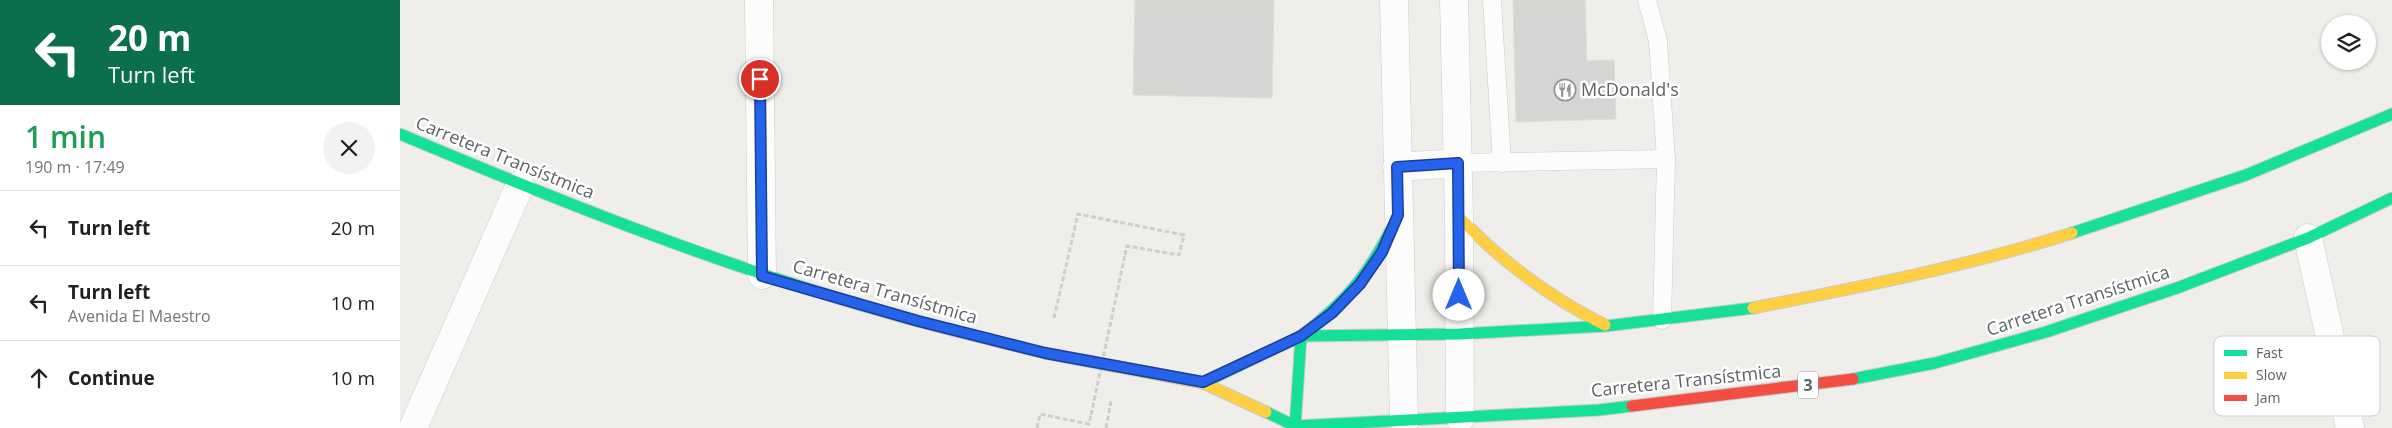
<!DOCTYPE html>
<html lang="en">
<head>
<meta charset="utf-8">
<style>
  :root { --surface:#fff; --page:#f2f2f2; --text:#202124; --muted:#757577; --line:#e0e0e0 }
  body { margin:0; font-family:"Open Sans",sans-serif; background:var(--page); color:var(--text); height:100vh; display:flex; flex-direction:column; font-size:19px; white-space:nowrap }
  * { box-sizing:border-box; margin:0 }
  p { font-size:16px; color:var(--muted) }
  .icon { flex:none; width:28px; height:28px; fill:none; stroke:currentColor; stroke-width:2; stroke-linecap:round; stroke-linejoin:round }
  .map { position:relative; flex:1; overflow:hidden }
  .drawer { display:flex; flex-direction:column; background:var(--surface); width:400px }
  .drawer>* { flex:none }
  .guide { background:#0b6e4f; color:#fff; overflow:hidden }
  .tools { position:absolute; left:1921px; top:15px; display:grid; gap:10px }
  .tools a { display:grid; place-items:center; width:55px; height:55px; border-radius:50%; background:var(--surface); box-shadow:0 1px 4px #0004; font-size:25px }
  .pin { position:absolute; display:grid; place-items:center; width:42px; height:42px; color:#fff; margin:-21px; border:2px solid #fff; border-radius:50%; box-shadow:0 1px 5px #0007 }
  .me { position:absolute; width:55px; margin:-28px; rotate:0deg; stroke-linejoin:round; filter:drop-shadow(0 0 4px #0008) }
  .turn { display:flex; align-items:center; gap:18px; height:105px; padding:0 25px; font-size:22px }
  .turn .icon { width:65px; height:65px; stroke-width:2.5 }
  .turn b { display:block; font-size:35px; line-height:42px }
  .round { display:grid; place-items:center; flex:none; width:52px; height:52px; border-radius:26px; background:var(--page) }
  .summary { display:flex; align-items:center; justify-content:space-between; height:85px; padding:0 25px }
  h1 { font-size:30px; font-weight:600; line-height:38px; color:#1e9e55 }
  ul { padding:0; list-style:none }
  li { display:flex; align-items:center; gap:15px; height:75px; padding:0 25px; border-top:1px solid var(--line) }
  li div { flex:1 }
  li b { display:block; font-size:19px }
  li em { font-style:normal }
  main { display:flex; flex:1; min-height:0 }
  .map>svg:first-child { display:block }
</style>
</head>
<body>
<main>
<section class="drawer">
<div class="guide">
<div class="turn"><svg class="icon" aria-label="left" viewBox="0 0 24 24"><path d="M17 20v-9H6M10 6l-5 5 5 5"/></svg><div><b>20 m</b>Turn left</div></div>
</div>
<div class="summary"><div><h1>1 min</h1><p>190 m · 17:49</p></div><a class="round"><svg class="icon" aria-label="close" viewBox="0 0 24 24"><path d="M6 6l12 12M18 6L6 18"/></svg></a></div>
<ul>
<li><svg class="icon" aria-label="left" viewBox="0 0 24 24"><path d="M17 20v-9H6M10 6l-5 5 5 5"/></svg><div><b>Turn left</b></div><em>20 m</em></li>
<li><svg class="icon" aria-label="left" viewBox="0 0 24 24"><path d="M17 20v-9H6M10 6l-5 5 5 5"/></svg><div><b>Turn left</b><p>Avenida El Maestro</p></div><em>10 m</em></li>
<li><svg class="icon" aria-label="ahead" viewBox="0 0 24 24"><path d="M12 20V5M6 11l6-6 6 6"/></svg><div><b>Continue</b></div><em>10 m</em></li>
</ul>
</section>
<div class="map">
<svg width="1992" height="428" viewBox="0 0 1992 428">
  <rect width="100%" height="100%" fill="#efeeea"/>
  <!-- building -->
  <g fill="#d6d5d3" stroke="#deddd9">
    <path d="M735,0H874L872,98L733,95Z"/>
    <path d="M1113,0H1185L1187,61L1214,60L1216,119L1116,122Z"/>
  </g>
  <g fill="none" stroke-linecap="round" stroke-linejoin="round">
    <!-- lane casing -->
    <g stroke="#cbcccc" stroke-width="19">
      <g id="lane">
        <path d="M1092,0L1102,163"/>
        <path d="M1247,0L1258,41L1266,159L1262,320"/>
        <path d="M1058,163L1266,159"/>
      </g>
    </g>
    <!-- street casing -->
    <g stroke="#cbcccc" stroke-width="29">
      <g id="street">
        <path d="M359,0L362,275"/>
        <path d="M994,0L1004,421"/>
        <path d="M1054,0L1059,217L1060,418"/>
        <path d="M997,167L1058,163"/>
        <path d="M1908,238L1950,428"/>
        <path d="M13,428L120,185"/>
      </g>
    </g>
    <!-- fast casing -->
    <g stroke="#cacacb" stroke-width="13">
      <g id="fast">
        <path d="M0,134C180,210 362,282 552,330"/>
        <path d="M1672,233L1846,175L1992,114"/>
        <path d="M901,336C950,299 972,270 998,215"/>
        <path d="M1453,379L1535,363L1646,332L1777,288L1908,238L1992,198"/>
        <path d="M803,383L901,336L1059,334L1206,326L1353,308"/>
        <path d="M866,412L895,426L1199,410L1232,406"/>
        <path d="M895,428L901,336"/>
      </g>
    </g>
    <!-- slow casing -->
    <g stroke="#cacacb" stroke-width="13">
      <g id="slow">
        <path d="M1059,217C1102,262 1149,297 1205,325"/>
        <path d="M1353,308C1461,287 1568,266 1672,233"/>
        <path d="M552,330L645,353L803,383L866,412"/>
      </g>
    </g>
    <!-- jam casing -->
    <g stroke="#cacacb" stroke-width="13">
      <path id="jam" d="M1232,406L1453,379"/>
    </g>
    <!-- path -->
    <g stroke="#cacfcc" stroke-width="3" stroke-dasharray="5 2.5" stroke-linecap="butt">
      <path d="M654,318L678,214L784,235L779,255L727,246L725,255"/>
      <path d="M637,428L640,414L689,424L691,415"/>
      <path d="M706,428L711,401"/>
    </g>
    <!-- lane -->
    <use href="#lane" stroke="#fdfcfc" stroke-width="18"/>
    <!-- street -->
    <use href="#street" stroke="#fdfcfc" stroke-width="28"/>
    <!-- fast -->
    <use href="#fast" stroke="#16e098" stroke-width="11"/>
    <!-- slow -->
    <use href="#slow" stroke="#ffcf43" stroke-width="11"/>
    <!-- jam -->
    <use href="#jam" stroke="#f24e42" stroke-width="11"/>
    <!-- path-bridge -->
    <path stroke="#cacfcc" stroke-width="3" stroke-dasharray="5 2.5" stroke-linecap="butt" d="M691,415L725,255"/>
  </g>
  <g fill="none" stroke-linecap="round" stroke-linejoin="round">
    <!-- route casing -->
    <g stroke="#184099" stroke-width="12">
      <path id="route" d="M360,79L362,276L518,321L645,353L803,382L901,336L932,313L960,284L982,252L998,215L997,167L1058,163L1059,295"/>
    </g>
    <!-- route -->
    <use href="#route" stroke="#2563eb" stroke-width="9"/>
  </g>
  <!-- icons -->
  <defs>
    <g id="restaurant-ring" transform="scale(1.125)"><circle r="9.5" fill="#fff" stroke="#919496" stroke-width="1.5"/><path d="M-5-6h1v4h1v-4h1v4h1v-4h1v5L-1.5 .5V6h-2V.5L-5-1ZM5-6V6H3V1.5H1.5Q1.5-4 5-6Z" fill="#919496"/></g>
  </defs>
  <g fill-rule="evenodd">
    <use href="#restaurant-ring" x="1165" y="90"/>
  </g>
  <g text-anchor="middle" stroke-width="5" stroke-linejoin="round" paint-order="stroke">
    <!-- shield labels -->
    <rect fill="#fff" stroke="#8f9295" stroke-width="1" x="1398" y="371.5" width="20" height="27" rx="4"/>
    <g font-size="16" font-weight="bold" fill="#5f6368">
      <text x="1408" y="391">3</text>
    </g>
    <!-- poi labels -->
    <g font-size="18" fill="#5f6368" stroke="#fff" text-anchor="start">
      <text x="1181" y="96">McDonald's</text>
    </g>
    <!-- street labels -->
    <g font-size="18" fill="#5f6368" stroke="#fff">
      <text transform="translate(105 158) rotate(22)" y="6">Carretera Transístmica</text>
      <text transform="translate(485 292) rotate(16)" y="6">Carretera Transístmica</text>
      <text transform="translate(1678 301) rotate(-18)" y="6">Carretera Transístmica</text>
      <text transform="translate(1286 381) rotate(-6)" y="6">Carretera Transístmica</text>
    </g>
  </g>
  <!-- legend -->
  <rect x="1814" y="336" width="166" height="80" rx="8" fill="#fff" stroke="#cfd0d2" stroke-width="1"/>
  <rect x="1824" y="350" width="23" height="6" fill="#16e098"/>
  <rect x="1824" y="372" width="23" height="7" fill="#ffcf43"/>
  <rect x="1824" y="395" width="23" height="6" fill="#f24e42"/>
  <g font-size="14" fill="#5f6368">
    <text x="1856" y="358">Fast</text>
    <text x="1856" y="380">Slow</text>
    <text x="1856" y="403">Jam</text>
  </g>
</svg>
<div class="tools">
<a><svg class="icon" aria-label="layers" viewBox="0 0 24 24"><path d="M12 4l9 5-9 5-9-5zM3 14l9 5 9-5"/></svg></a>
</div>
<div class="pin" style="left:360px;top:79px;background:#d93025"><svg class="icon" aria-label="arrive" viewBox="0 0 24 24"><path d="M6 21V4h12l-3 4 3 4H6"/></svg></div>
<svg class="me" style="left:1059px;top:295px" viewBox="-20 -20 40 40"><circle r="19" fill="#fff"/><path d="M0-13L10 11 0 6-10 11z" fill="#2563eb"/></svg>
</div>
</main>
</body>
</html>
